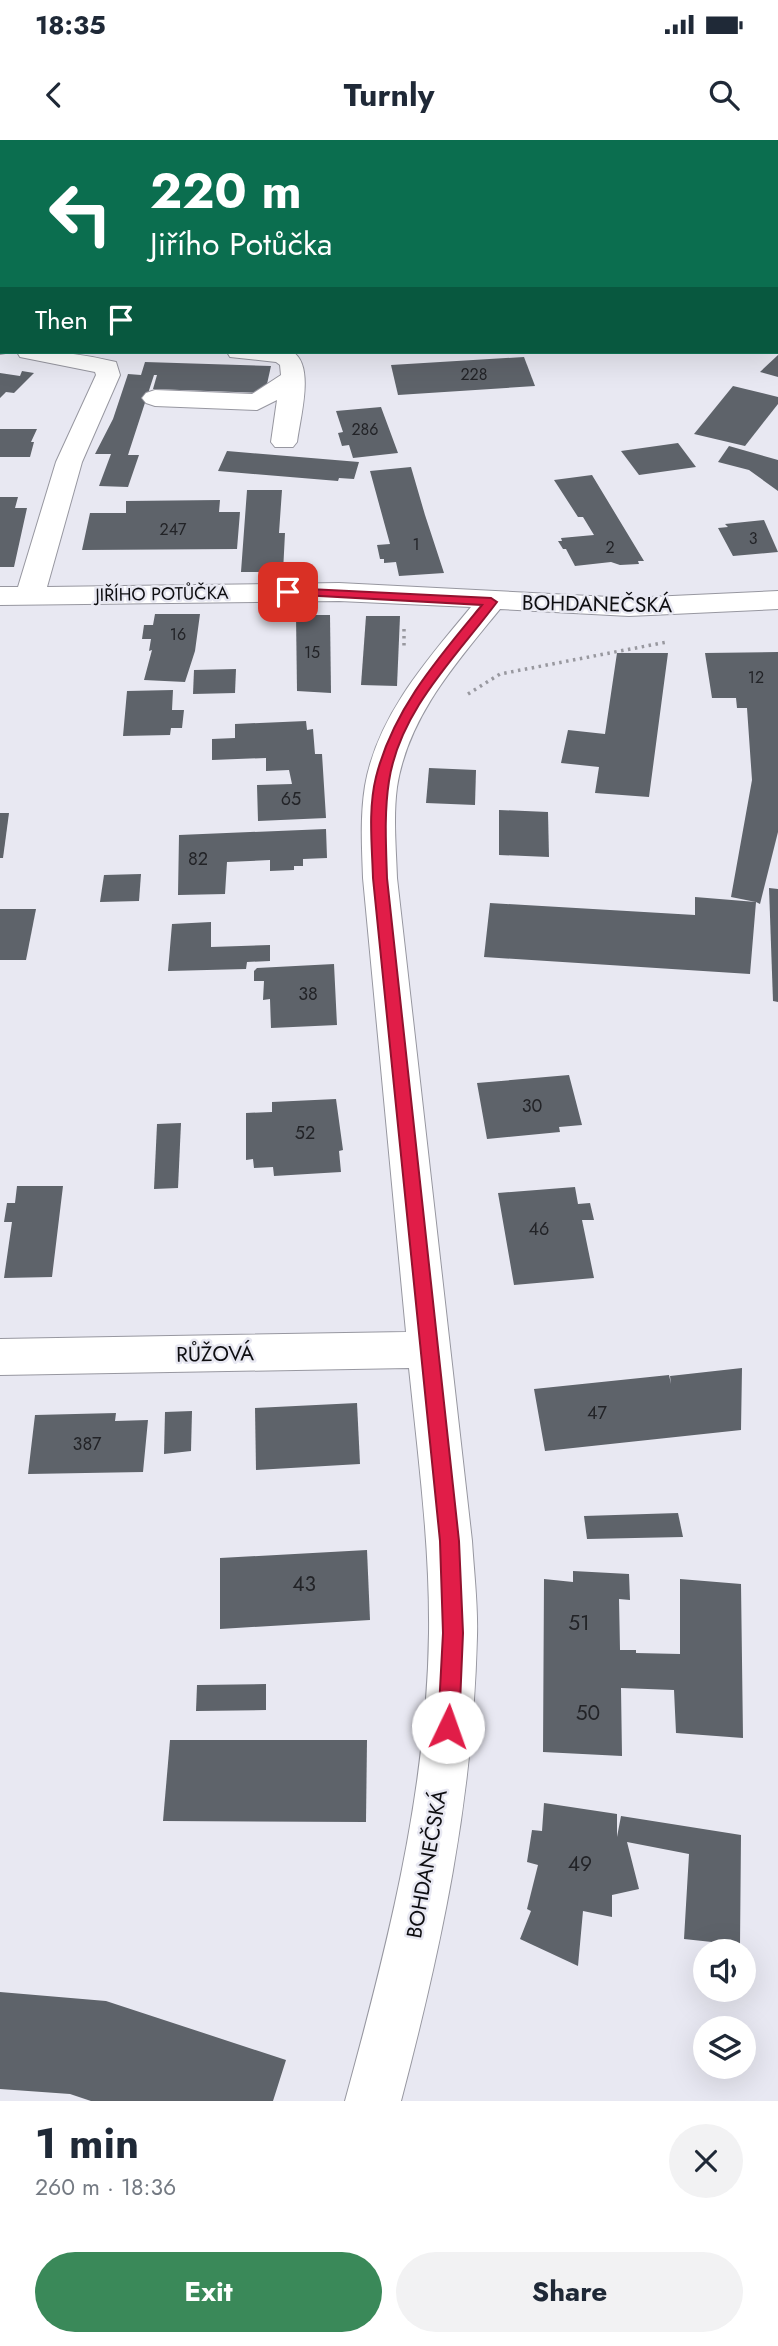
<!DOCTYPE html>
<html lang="en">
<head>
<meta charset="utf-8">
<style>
  :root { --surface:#fff; --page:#f2f2f3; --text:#1f2937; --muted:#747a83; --accent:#3a8959 }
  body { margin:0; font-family:Jost,sans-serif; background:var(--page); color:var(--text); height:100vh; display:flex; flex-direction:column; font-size:26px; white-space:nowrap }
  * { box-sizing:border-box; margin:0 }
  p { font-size:23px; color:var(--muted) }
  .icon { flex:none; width:38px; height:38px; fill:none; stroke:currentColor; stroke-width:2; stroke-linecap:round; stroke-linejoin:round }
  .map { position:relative; height:1961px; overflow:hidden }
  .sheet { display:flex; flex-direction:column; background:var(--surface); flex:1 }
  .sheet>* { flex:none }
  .top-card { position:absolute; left:0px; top:0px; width:779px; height:214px; box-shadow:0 7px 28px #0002; background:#0b6e4f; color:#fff; overflow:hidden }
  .controls { position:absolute; left:693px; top:1799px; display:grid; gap:14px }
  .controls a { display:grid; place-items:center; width:63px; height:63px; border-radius:50%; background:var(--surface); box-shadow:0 7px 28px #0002; font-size:35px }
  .pin { position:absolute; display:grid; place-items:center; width:60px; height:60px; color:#fff; margin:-30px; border-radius:14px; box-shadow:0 4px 10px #0006 }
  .me { position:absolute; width:77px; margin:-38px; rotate:3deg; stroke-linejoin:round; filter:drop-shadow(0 0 5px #0008) }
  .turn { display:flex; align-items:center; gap:24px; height:147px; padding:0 35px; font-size:32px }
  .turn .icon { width:91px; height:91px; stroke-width:2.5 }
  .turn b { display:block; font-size:49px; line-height:60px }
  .then { display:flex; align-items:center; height:66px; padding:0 35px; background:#0003; gap:14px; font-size:26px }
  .round { display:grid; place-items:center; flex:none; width:74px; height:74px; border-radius:37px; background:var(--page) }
  .overview { display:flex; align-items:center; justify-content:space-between; height:119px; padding:0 35px }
  h1 { font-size:42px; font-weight:700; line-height:52px }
  .primary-button { display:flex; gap:14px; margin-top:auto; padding:14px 35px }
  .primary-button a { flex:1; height:80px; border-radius:42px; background:var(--accent); color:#fff; font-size:28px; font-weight:700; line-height:80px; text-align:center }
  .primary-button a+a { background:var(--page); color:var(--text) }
  .status { display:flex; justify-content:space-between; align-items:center; height:49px; padding:0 35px; background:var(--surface); direction:ltr }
  .status svg { height:19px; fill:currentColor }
  header { display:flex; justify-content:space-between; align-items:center; height:91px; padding:0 35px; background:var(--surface); font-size:32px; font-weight:700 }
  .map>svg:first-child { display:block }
</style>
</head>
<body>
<div class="status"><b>18:35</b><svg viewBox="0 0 49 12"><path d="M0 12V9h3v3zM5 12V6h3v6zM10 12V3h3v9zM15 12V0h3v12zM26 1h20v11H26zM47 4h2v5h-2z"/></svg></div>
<header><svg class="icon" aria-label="back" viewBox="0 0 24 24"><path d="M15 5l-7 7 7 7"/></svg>Turnly<svg class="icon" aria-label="search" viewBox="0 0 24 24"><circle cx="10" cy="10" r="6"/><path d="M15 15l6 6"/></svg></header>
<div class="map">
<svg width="778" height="1961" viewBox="0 0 778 1961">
  <rect width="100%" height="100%" fill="#e8e8f2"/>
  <!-- green -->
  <path fill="#efc0df" d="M0,0H290V2H2V120Z"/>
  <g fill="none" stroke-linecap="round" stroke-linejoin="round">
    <!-- stream -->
    <g fill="#579dc2" fill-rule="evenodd">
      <path d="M557,0L574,2H559Z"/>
      <rect x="777" y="42" width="1" height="4"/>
    </g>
  </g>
  <!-- building -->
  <g fill="#5e636a">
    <path d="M778,215V237L760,232Z"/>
    <path d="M524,217L535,246L398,255L391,225Z"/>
    <path d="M145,222L271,226L265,253L153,249L157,235H154L128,315H139L128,347L99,346L111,314H95L113,279L128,234L141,235Z"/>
    <path d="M22,231L34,233L14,253L6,252L0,258V233L20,236Z"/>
    <path d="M733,246L778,257V264L745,306L694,294Z"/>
    <path d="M381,267L398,313L353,318L349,305L342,306L338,293L343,292L336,271Z"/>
    <path d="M0,289H37L31,302H34L30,317H0Z"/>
    <path d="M678,303L696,327L639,335L621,311Z"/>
    <path d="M729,306L778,320V351L749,330L718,322Z"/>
    <path d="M227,311L359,322L354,339L339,338L338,341L218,331Z"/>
    <path d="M411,327L425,375L444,433L399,436L396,422L384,423V419H380L377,405L390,404L370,331Z"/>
    <path d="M592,335L644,421H638L639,424L620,425L611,422L575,426L566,409H563L558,401H562L561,398L594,395L583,377H578L554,340Z"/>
    <path d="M247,350H282L279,393H285L283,432H241Z"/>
    <path d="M0,357H18L15,368H27L14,427H0Z"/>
    <path d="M220,360L219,372H240L237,409L82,410L90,373H126V361Z"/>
    <path d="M764,380L778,412L733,416L718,388L728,387L725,384Z"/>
    <path d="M155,474H200L195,511L185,542L144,540L152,510L149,511L151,499H142L144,485H153Z"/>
    <path d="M296,475H330L331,553L297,551Z"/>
    <path d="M366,476H400L397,546L361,545Z"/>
    <path d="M778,512V692L760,764L756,762L750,834L484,817L490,763L695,775V757L756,762L731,757L752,640L747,568H737L736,558H712L705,513Z"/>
    <path d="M617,513H668L649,657L595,653L599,627L561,623L568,590L605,594Z"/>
    <path d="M236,529L235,553L193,554L194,530Z"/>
    <path d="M173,550L172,570H184L182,588H171L170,595L123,596L127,551Z"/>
    <path d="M306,581L307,590L313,589L315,614H322L326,678L258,681L257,645L292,644L289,630L266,631V618L212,620V599L235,598V584Z"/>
    <path d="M429,628L476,630L475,665L426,663Z"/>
    <path d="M499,670L548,672L549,717L499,715Z"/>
    <path d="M0,673H9L3,718H0Z"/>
    <path d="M326,689L327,718L303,719V726H294V730L270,731V720L227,722L225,754L178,755L179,695Z"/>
    <path d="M141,734L139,761L100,762L104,735Z"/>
    <path d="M769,748L778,749V862L773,861Z"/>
    <path d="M0,769H36L26,820H0Z"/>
    <path d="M211,782V807L270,805V821L247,822L246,829L168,831L172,784Z"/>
    <path d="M334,824L337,885L271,888L270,859L263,860L264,841H254V831L257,828Z"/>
    <path d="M569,935L582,985L559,987L560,992L487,999L477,943Z"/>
    <path d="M336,959L343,1010L339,1011L341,1032L274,1036L273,1027L254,1028L253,1019L246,1020V973L272,972V962Z"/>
    <path d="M181,983L178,1048L154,1049L157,984Z"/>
    <path d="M17,1046H63L52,1137L4,1138L12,1082H4L7,1063H15Z"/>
    <path d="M575,1047L578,1064L590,1063L594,1080H582L594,1138L514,1145L498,1053Z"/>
    <path d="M742,1228L741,1290L545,1311L534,1249L669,1235L671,1244L670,1236Z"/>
    <path d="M357,1263L360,1324L256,1330L255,1268Z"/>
    <path d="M192,1271L191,1311L164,1314L165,1272Z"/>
    <path d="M116,1273L115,1281L148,1280L143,1332L28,1334L35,1275Z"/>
    <path d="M678,1373L683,1397L587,1399L584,1376Z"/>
    <path d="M367,1410L370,1480L220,1489V1418Z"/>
    <path d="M573,1431L629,1434L630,1460L619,1459L620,1510H636V1513L680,1514V1439L741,1444L743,1598L676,1593L674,1550L621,1548L622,1616L543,1612L544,1439L573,1442Z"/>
    <path d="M266,1544V1570L196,1571L197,1545Z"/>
    <path d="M170,1600H367L366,1682L163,1681Z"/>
    <path d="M544,1663L617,1674V1697L621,1676L741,1695L740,1805L684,1799L689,1714L627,1702L639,1749L612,1755V1777L583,1771L578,1826L520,1799L531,1771L527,1769L538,1725L527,1722L532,1690L542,1691Z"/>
    <path d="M0,1852L106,1861L286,1920L273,1961H91L70,1954L0,1949Z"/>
  </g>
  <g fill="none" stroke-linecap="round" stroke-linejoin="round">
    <!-- minor casing -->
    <g stroke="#9797a0" stroke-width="2">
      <g id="minor">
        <path d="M391,0H417L418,2H392Z"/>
        <path d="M672,0H699L700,2H673Z"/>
        <rect x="777" y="14" width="1" height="12"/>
        <path d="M0,200L2,212H11L0,214Z"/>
        <path d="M17,212C51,210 83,214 116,222L120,235L82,322L47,447L339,443L629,458L778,451V469L629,476L500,469C457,522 408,576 397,647C393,677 396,708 397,738L472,1401C474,1433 478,1465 477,1496C473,1659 442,1805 401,1961H345C387,1808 427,1652 429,1493C430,1404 418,1316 409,1228L0,1235V1199L406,1192L363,738C362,708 360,677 365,646C377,576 427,520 471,467L339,461L0,465V447H18L56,322L96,235L95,232L20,217Z"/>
        <path d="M227,212H293C315,226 300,278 297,302L293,307H275L271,302L277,260L257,270L155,266L146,263L142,258L146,253L155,250L252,254L281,235L280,225L276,222L230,217Z"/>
      </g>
    </g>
    <!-- path-far1 -->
    <g stroke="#98989f" stroke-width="2.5" stroke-dasharray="2 3.5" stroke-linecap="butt">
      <path d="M132,0L145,2"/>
      <path d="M627,0L636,2"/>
    </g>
    <!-- path -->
    <g stroke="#98989f" stroke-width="3.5" stroke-dasharray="2.5 4.5" stroke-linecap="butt">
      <path d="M404,489V508"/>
      <path d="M468,554L500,534L667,502"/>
    </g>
    <!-- minor -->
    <use href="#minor" fill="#fff" fill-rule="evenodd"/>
  </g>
  <!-- route -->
  <path fill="#e11d48" stroke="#92132f" stroke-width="2" d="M288,448L491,458L497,462C456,517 400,570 389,641C384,673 386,706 387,738L459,1401L463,1493L459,1587L456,1594L448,1597L441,1594L438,1587L443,1493L440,1401L373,738C372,705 368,669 376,637C393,569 439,517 482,465L284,454V449Z"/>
  <g text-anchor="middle" stroke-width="5" stroke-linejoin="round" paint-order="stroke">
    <!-- far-number labels -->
    <g font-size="16" fill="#222327">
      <text x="474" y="240">228</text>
      <text x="365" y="295">286</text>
      <text x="173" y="395">247</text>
      <text x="753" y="404">3</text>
      <text x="416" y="410">1</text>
      <text x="610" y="413">2</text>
      <text x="178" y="500">16</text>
      <text x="312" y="518">15</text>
      <text x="756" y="543">12</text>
    </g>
    <!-- far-street labels -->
    <g font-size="18" fill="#0e0e11" stroke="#e8e8f2">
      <text transform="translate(162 454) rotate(-1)" y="6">JIŘÍHO POTŮČKA</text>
    </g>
    <!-- number labels -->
    <g font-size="18" fill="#222327">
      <text x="291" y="665">65</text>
      <text x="198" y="725">82</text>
      <text x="308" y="860">38</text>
      <text x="532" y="972">30</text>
      <text x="305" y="999">52</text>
      <text x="539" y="1095">46</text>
      <text x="597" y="1279">47</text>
      <text x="87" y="1310">387</text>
    </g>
    <!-- street labels -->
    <g font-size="21" fill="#0e0e11" stroke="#e8e8f2">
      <text transform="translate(597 464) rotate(1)" y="7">BOHDANEČSKÁ</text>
      <text transform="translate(215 1214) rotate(-1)" y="7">RŮŽOVÁ</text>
      <text transform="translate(427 1724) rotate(-80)" y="7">BOHDANEČSKÁ</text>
    </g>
    <!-- near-number labels -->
    <g font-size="21" fill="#222327">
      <text x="304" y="1451">43</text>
      <text x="579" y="1490">51</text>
      <text x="588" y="1580">50</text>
      <text x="580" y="1731">49</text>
    </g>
  </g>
</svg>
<div class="controls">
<a><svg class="icon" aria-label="sound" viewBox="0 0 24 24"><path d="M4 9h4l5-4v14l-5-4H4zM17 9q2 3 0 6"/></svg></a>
<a><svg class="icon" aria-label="layers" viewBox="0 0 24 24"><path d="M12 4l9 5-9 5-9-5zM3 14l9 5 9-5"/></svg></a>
</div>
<div class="pin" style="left:288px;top:452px;background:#d93025"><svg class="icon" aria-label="arrive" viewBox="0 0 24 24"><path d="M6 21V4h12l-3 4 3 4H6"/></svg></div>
<svg class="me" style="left:448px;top:1587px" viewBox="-20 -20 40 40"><circle r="19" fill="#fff"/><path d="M0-13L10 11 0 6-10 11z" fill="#e11d48"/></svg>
<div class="top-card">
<div class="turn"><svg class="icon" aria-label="left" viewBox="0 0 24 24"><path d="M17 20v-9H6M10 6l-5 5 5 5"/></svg><div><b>220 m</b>Jiřího Potůčka</div></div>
<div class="then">Then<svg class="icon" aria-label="arrive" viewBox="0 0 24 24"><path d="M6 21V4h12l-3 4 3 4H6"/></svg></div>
</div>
</div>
<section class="sheet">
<div class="overview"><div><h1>1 min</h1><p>260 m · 18:36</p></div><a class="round"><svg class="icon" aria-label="close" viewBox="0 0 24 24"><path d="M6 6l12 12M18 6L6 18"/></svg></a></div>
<div class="primary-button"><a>Exit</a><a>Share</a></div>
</section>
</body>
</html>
